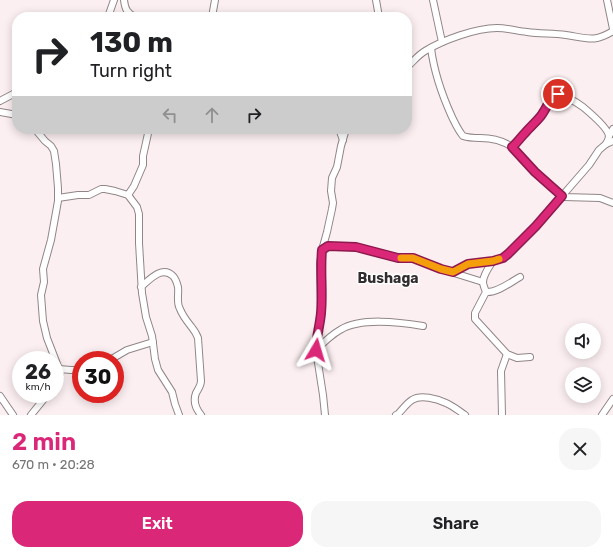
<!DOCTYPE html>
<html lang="en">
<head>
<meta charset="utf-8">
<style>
  :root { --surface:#fff; --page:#f6f6f6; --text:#202124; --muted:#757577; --accent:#db2777 }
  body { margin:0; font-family:Rubik,sans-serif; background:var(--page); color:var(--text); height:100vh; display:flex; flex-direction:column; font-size:15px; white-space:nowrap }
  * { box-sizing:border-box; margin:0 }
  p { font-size:13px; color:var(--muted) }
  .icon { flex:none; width:22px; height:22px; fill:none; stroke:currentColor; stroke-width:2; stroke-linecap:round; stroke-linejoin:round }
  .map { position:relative; height:415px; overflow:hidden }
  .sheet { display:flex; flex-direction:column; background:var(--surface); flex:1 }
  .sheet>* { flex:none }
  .banner { position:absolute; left:12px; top:12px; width:400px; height:122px; border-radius:16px; box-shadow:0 2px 10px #0003; background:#fff; color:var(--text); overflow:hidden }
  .buttons { position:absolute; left:565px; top:323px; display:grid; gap:8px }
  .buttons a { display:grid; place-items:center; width:36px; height:36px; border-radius:50%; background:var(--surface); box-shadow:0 2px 10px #0003; font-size:20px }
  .speed { position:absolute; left:12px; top:351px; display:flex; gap:8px; font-size:20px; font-weight:700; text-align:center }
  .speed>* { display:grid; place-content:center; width:52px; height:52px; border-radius:50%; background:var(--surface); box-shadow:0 2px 10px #0003; line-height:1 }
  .speed small { font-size:10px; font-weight:400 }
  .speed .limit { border:6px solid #d22; background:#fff; color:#111 }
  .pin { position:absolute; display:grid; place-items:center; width:34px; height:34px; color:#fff; margin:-17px; border:2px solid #fff; border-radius:50%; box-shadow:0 1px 4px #0007 }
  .me { position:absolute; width:44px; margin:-22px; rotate:7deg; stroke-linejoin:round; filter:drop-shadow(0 0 3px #0008) }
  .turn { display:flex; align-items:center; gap:14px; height:84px; padding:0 12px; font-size:18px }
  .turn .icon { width:52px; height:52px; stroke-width:2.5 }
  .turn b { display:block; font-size:28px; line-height:34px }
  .lanes { display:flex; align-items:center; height:38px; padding:0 12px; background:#0003; justify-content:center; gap:20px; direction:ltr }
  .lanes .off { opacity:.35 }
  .round { display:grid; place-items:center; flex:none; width:42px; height:42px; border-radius:16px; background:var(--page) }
  .overview { display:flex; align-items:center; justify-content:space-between; height:68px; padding:0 12px }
  h1 { font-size:24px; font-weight:600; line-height:30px; color:var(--accent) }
  .cta { display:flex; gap:8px; margin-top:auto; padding:8px 12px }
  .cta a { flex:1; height:46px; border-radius:16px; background:var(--accent); color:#fff; font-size:16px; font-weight:600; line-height:46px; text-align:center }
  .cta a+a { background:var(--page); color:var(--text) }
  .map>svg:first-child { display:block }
</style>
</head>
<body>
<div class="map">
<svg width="613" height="415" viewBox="0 0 613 415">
  <rect width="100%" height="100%" fill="#fceff1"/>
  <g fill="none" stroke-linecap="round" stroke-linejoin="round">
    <!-- minor casing -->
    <g stroke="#918687" stroke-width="8">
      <g id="minor">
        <path d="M124,0C125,9 127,13 135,17"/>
        <path d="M376,0L379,17"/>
        <path d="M433,0L442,42"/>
        <path d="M607,0L613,29"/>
        <path d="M108,17L114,0"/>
        <path d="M212,17L215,0"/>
        <path d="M431,48C434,72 442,95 452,117C455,123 458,130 463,136C469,138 474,138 480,138C492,138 502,140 512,147L535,172L564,197L600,198L613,203"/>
        <path d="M407,67C413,62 418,55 425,51C443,40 476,28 497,28C507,28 517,31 527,32C540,34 553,33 566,35C587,38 594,43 613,31"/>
        <path d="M0,101L17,92"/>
        <path d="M0,112L17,115"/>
        <path d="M35,129L45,141L51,146L54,151L56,164L58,188V201L51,240L43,269L44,282L41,295L43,321L47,338L59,369L60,375L59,380L55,386"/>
        <path d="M339,129L343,140"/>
        <path d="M609,136L613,129"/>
        <path d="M512,147L526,132L531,128L536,122L552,98L558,94C566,96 576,102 583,107C589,112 608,128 609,136C609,139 607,142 606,144"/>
        <path d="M128,195L134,186L143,165V156L149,129"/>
        <path d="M58,198L78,195H89L101,189H105L115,191L128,195L137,207L139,214V243L142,293L146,317L152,336L155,359L158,370L172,392L175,404L179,415"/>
        <path d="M322,250L328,247H356L398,258H413L441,269L483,282"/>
        <path d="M493,261C489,267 483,275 483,282C483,285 485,289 486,292L475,313V319L507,354L517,358L530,357"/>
        <path d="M453,272L468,264L493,261L503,258L508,254L536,226L589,165L599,150L606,144L613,141"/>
        <path d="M141,287C149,280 162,265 173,276C176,279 177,283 178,287C179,294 176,302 180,309C182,314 186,320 190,325C193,329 196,332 198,338L201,381C201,386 198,389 196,393C193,401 196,409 201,415"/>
        <path d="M486,292C497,293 511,282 520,277"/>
        <path d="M316,350C323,343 331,335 340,330C361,317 399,322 423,326"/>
        <path d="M110,360L127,350L153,342"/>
        <path d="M59,369L71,370H81"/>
        <path d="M0,396L13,415"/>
        <path d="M31,415L48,394"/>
        <path d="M325,415L323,395L316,350V344L321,315L320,264L322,250L327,232L332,209L333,203L331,191L332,178L337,167L341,146L346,129"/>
        <path d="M396,415L398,414C403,409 407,403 412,400C421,394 437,399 446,403C453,406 459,411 465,415"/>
        <path d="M502,415L501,371L507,354"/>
        <path d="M602,415L613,399"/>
      </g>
    </g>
    <!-- minor -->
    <use href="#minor" stroke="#fff" stroke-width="6"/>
  </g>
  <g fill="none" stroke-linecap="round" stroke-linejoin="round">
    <!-- route casing -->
    <g stroke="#8e194d" stroke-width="10">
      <path id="route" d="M316,350C316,338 320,325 321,313C323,292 320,271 322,250L328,246L356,247L398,258H413L441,269L453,272L468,264L493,261L503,258L508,254L536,226L562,196L535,172L512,147C517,143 520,138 525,133C530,127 535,123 540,117C546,110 549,98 558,94"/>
    </g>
    <!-- route -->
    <use href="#route" stroke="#db2777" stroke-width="7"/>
    <!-- slow -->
    <path stroke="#f59e0b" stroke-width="7" d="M401,258H413L441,269L453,272L468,264L493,261L499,259"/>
  </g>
  <g text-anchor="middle" stroke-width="3" stroke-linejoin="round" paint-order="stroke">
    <!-- quarter labels -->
    <g font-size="14" font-weight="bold" fill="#322d2e" stroke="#fff">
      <text x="388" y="283">Bushaga</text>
    </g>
  </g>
</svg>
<div class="buttons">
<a><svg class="icon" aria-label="sound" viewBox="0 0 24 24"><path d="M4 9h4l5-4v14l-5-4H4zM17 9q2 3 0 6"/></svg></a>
<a><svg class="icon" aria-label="layers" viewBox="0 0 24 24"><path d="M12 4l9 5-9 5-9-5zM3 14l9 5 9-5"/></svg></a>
</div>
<div class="speed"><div>26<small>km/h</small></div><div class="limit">30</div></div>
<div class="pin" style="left:558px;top:94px;background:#d93025"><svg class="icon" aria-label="arrive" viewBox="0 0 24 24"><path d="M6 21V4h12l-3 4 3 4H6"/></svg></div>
<svg class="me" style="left:316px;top:350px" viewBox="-20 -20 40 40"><path d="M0-17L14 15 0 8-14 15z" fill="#db2777" stroke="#fff" stroke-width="4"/></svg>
<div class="banner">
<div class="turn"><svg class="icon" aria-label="right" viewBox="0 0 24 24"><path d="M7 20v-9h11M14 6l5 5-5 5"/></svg><div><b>130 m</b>Turn right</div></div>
<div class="lanes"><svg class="icon off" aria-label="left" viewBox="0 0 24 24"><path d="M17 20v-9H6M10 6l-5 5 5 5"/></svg><svg class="icon off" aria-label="ahead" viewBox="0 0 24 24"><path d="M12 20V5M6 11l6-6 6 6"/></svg><svg class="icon" aria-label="right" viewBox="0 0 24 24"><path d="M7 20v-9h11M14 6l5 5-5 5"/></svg></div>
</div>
</div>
<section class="sheet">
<div class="overview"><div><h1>2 min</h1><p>670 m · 20:28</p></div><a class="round"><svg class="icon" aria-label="close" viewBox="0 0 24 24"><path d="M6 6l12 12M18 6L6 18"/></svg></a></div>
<div class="cta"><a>Exit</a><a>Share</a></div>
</section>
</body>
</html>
